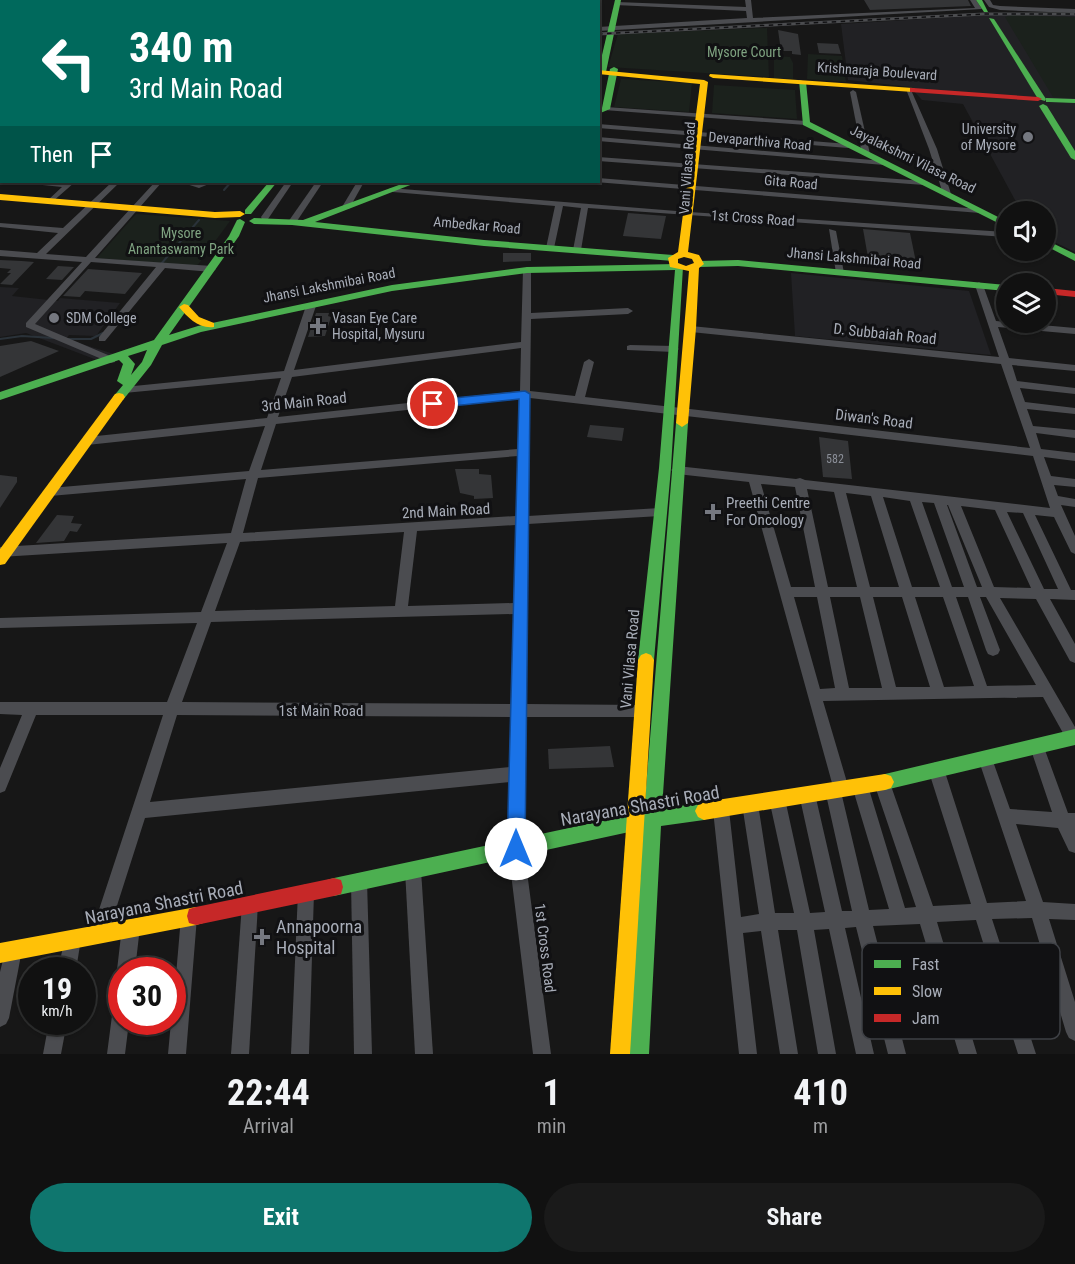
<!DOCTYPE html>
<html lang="en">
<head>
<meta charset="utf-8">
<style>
  :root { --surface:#111; --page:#1a1a1a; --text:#f1f3f6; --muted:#9c9d9f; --line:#303131; --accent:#0f766e }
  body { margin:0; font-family:"Roboto Condensed",sans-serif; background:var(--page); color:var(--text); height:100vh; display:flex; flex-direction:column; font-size:22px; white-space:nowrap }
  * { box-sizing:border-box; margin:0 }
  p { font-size:20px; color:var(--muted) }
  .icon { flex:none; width:33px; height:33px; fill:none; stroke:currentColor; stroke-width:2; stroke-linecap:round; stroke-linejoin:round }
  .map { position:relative; height:1054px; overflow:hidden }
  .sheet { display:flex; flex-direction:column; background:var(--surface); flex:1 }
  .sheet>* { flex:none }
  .banner { position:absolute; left:0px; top:0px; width:600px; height:183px; box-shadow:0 2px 4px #0004,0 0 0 2px var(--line); background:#00695c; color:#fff; overflow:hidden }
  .controls { position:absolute; left:996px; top:201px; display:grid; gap:12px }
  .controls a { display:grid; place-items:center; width:60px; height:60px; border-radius:50%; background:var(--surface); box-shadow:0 2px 4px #0004,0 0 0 2px var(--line); font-size:30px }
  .speed { position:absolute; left:18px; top:957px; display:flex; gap:12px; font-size:30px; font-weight:700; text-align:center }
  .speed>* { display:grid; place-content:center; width:78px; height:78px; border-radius:50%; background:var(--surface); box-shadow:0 2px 4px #0004,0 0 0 2px var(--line); line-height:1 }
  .speed small { font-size:15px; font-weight:400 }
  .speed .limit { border:9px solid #d22; background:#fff; color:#111 }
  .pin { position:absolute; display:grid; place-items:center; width:51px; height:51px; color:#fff; margin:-26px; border:3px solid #fff; border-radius:50%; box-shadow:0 2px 6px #0007 }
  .me { position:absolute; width:66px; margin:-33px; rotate:0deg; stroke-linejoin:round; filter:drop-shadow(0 0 4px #0008) }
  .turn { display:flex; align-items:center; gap:21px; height:126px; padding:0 30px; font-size:27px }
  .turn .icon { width:78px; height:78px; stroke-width:2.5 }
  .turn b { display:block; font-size:42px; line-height:51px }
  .then { display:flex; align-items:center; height:57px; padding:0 30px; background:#0003; gap:12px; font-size:22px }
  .eta { display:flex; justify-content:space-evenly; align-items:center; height:102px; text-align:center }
  .eta b { font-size:36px; font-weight:700; line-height:42px }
  .button { display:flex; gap:12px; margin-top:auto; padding:12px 30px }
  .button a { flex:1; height:69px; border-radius:36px; background:var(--accent); color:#fff; font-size:24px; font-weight:700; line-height:69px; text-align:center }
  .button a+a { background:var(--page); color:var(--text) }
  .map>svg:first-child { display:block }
</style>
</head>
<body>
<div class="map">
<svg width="1075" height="1054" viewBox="0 0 1075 1054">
  <rect width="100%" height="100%" fill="#171717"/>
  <!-- built -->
  <g fill="#212124">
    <path d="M1004,14L1075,15V252L1046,238V212L1021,211L963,104L922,100L910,87L848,80L841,24Z"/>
    <path d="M791,273L969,291L991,355L795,336Z"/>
    <path d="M0,287L19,288L12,296L58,301L60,298L120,303L96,336L69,335L66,339L114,354L97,360L26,333L0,337Z"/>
  </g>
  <!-- green -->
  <g fill="#1b211c">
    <path d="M1011,15L1075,17V98L1053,97L1005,17Z"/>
    <path d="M767,28L769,77L608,67L618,34Z"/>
    <path d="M808,54L842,56L846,82L807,79Z"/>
    <path d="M774,56L790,57L793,63V79L774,78Z"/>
    <path d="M621,79L692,83L689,112L614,107Z"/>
    <path d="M714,85L795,90L797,119L712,113Z"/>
    <path d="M136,214L230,221L197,266L97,258Z"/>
  </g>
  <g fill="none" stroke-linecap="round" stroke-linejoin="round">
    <!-- stream -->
    <g stroke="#2a3239" stroke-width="2">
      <path d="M224,190L231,182"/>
      <path d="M161,264L199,220"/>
      <path d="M0,339L22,336L53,338"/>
      <path d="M69,339H91L103,333"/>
    </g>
  </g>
  <!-- building -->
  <g fill="#343537">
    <path d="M864,0H968L971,6L870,10Z"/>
    <path d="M778,30L798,34L801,55L792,54V51H781Z"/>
    <path d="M817,43L838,44L841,54L819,53Z"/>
    <path d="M628,213L666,216L661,239L623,236Z"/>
    <path d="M863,229L910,233L917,267L869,263Z"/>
    <path d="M503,253H531V261L503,262Z"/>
    <path d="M0,260L22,261L34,262L12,285L0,284L11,273H7L11,269L0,268Z"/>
    <path d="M58,266L74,267L62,280L46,279Z"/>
    <path d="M88,269L142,273L125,294L85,291L80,297L63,296Z"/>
    <path d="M316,313H329L328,316L331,317L325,336L308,337Z"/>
    <path d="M31,341L59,351L0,377V346Z"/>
    <path d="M590,425L624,428L622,441L587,437Z"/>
    <path d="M819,437L848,441L852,479L823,477Z"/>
    <path d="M455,469H479V474L491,475L493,498L474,499V496L460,493Z"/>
    <path d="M0,475L17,477V482L0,508Z"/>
    <path d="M57,515L74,516L71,523L82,524L77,532L70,531L64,541L36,543Z"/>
    <path d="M610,746L614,767L549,769L548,749Z"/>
  </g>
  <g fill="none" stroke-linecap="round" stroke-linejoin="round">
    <!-- street -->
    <g fill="#4b4c50" fill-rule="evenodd">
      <path d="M60,0H66L59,2Z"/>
      <path d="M93,0H99L92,2Z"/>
      <path d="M132,0H138L131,2Z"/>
      <path d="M173,0H179L172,2Z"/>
      <path d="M198,0H204L197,2Z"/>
      <path d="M222,0H228L221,2Z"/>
      <path d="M247,0H253L247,2Z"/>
      <path d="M269,0H275L269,2Z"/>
      <path d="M286,0L343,2H289Z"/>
      <path d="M357,0H363L357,2Z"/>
      <path d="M377,0H383L377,2Z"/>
      <rect x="433" y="0" width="6" height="2"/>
      <rect x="448" y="0" width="6" height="2"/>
      <rect x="470" y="0" width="6" height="2"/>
      <path d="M485,0H491L484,2Z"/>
      <rect x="509" y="0" width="6" height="2"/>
      <rect x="532" y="0" width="6" height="2"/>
      <rect x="551" y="0" width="6" height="2"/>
      <rect x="571" y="0" width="6" height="2"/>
      <path d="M595,0H601V2L598,3Z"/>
      <path d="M745,0H751L753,18L975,8L970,0H976L982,9L598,31V27L747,18L746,11L615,5L617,2L746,7Z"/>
      <path d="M984,0H990L993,5L1000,6L1075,9V13L1000,10L989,7Z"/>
      <rect x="0" y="5" width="2" height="4"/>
      <rect x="0" y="15" width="2" height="4"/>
      <rect x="0" y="75" width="2" height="4"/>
      <path d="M906,89L911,90L937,149L951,194L950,196L943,194L929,149Z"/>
      <path d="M853,90L856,92L870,154L866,156L862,154L850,92Z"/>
      <path d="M2,93V98H0V94Z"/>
      <path d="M606,107L806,121L809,123L806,125L604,110V108Z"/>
      <path d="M0,109H2L0,114Z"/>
      <path d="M598,124L848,144L852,146L848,148L598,128Z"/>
      <path d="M0,133H2L0,139Z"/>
      <path d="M598,137L884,161L888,163L884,165L598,141Z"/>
      <rect x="0" y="145" width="2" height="4"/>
      <path d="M598,157L924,181L928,183L924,185L598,161Z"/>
      <path d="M0,168H2L0,173Z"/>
      <path d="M598,178L980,209L984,211L980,213L595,182H598Z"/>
      <path d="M30,182H75L51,203L47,201L62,187L33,184Z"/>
      <path d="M112,182H120L46,254L86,257L155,182H162L95,258L212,266L216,269L212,272L165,268L105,341H99V337L156,267L91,262L35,324L115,358V362L111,363L26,327V323L82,262L0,256V250L37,253L58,233L0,227V223L63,228Z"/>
      <path d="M180,182L199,184L214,182L199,188Z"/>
      <path d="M286,182H293L268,219H262L261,217Z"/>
      <path d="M316,182H323L295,224H289L288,222Z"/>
      <path d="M357,182H364L349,209H343L342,207Z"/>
      <path d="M390,188L689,212L1006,232V237L588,208L581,250L577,253L573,250L581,208L563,206L554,248L550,251L546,248L555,206L393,192L389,190Z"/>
      <path d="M829,229L836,231L844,273L843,275H837L836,273Z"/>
      <path d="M527,267L531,270V313L628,308L633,311L628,314L531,319L530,391L575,396L584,362L589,359L594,362L585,397L1030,448L1001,364L691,332L686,329L691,326L999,357L975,285L979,282L983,285L996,321L1075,328V334L998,327L1009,358L1075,365V371L1012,365L1017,381L1075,388V394L1020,388L1025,402L1075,408V414L1027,409L1033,426L1075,430V438L1036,433L1041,449L1075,453V461L1044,457L1051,476L1075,479V487L1054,485L1058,496L1075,499V507L1061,505L1075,536V554L1071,552L1054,517L1035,515L1071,590H1075V600L1050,599L1075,644V663L1070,661L1036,599L1000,598L1075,727V743L1068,742L1043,697L823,701L849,789L846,794L842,796L869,910L889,909L852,786L855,781L860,779L865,781L868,786L905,908L916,907L874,783L877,778L882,776L887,778L890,783L933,906L971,904L928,769L931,764L936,762L941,764L944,769L987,903L1026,901L978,758L980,753L985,751L990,753L1010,809L1052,812L1030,747L1032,742L1037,740L1042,742L1068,813H1075V853L1069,851L1058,828L1016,824L1043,902L1075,904V920L1049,919L1075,1002V1041L1069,1038L1066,1032L1032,918L992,919L1036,1054H1018L976,920L937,922L977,1054H959L920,924L873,926L906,1054H888L856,927L845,928L874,1054H856L829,929L814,930L836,1054H818L797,930H778L798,1054H780L761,931L743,933L757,1054H739L713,810L716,805L721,802L726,805L729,810L741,917L759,914L742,804L745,799L750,796L755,799L758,804L775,913H794L769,799L772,794L777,792L782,794L785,799L810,913L825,912L799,794L802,789L807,787L812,789L815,794L842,911H852L825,790L828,785L832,783L749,482L677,474L671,470L677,466L796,479L800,478L805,480L1050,508L1033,456L530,398L528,516L660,508L666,512L660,516L528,524L526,704L641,705L646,706L648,711L646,716L641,717H526L524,849L551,1054H533L508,849L510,782L145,818L106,940L100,943L94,940L91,934L163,715H36L5,791L0,793V768L22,715L0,714V702H167L197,623L0,628V618L201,612L227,543L0,557V547L231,533L246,479L50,496L44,492L50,488L249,471L265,426L87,445L82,441L87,437L267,418L281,378L124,393L119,390L124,387L284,371L306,306L311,303L316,306L294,370L521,342L523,270ZM521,348L520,391L278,417L292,377ZM519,398L518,449L261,470L276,424ZM518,456L516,516L243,533L258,478ZM761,484L795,487L815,587H791ZM807,489L834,492L857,587H828ZM846,493L871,496L899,587H870ZM883,497L910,501L940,587H912ZM922,502L934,503L964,587H952ZM947,505H948L982,587H977ZM961,506L995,510L1031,588L994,587ZM1007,512L1023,513L1058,589H1044ZM516,525L514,603L408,606L417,531ZM404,532L395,606L215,611L240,542ZM794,597H817L835,688L820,689ZM830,597H860L882,688H849ZM873,597H902L930,687H896ZM915,597H943L974,686L944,687ZM956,597H968L986,650L988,654L993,656L998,654L1000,650L980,597H986L1036,685L987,686ZM514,614L512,704L182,702L211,622ZM177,715L511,717L510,767L150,802Z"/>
      <path d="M630,345L674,346L679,349L674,352L627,350V346Z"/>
      <path d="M413,862L419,864L421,870L433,1054H415L405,870L407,864Z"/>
      <path d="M359,873L365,875L367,881L372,1054H354L351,881L353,875Z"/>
      <path d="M306,884L312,886L314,892L309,1054H291L298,892L300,886Z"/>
      <path d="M250,896L256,898L258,904L249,1054H231L242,904L244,898Z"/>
      <path d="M189,909L195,911L197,917L186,1054H168L171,1022H172L181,917L183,911Z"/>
      <path d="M131,918L137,921L140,927L135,970H122V977L117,970L122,927L125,921Z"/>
      <path d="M72,930L78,933L81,939L76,970H58L66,933Z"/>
      <path d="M13,941L19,944L22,950L9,1018L6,1024L0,1027V972L7,944Z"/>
      <path d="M122,999V1022H129L125,1054H107L113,1008L116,1002Z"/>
      <path d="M49,1022H67L61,1054H43Z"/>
    </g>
    <!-- fast -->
    <g fill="#4caf50" fill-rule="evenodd">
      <path d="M402,0H408L401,2Z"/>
      <path d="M615,0H621L606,72L602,74L598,72Z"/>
      <path d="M976,0H982L988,12H984Z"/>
      <path d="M989,18L994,19L1046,99L1045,101L1038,99Z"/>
      <rect x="0" y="27" width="2" height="4"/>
      <path d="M614,67L618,69L610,109L598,114V109L602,108L610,69Z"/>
      <path d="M799,80L806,82L810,122L1006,221V227L803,125Z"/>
      <path d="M1046,98L1075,99V103L1049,102H1046Z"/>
      <path d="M1043,104L1047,106L1075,151V160L1071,158L1039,106Z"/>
      <path d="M269,182H277L251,214H245V210Z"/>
      <path d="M407,182H418L315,222L484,240L673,255L678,258L673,261L484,246L292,225L254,224L249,221L254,218L303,220Z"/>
      <path d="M240,219L245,222L239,236L169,335L198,326L392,285L527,267L676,264L683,267L671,468L654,660L651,665L646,667L641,665L638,660L659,468L675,270L527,273L392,291L201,332L162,345L151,365L123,400H115L113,397L123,385L117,381L123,364L119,360L0,400V392L154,340L229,236L237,220ZM147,350L142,362L131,375L135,364L128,356Z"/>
      <path d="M1046,240L1075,254V261L1046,246Z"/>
      <path d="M738,260L1006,285V291L738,266L699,267L694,264L699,261Z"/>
      <path d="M682,419L688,423L662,809L704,802L710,805L713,811L710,817L704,820L661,826L649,1054H629L643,829L334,896L327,894L325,887L327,880L334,878L644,812L676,423Z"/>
      <path d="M1075,729V745L885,790L879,788L876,782L879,776L885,774Z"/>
    </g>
    <!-- slow -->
    <g fill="#ffc107" fill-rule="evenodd">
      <path d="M598,70L704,80L708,82L688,252L699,255L704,264L699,268L696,328L688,423L682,427L676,423L689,271L670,267L668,258L678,252L700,84L598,74ZM684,257L692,259L694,263L686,266L678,263V259Z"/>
      <path d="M710,74L913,88L917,90L913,92L713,78L709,76Z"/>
      <path d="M0,194L215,212L240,211L245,214L240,217L215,218L0,200Z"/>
      <path d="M184,304L188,305L199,317L214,323V327C199,329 188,318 179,307Z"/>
      <path d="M119,393L123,394L125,397L123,400L5,564L0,565V549L115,394Z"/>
      <path d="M646,653L651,655L654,660L630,1054H610L638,660L641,655Z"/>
      <path d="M885,774L891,776L894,782L891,788L885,790L704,820L698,817L695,811L698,805L704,802Z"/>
      <path d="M196,907L203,909L205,916L203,923L196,925L0,963V943Z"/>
    </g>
    <!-- jam -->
    <g fill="#c62828" fill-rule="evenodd">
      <path d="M913,88L1038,97L1042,99L1038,101L910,92V88Z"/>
      <path d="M1046,288L1075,291V297L1046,294Z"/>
      <path d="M334,878L341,880L343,887L341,894L334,896L196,925L189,923L187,916L189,909L196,907Z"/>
    </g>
    <!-- rail casing -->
    <g stroke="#4b4c4f" stroke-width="3">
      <path id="rail" d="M598,34L984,14H1075"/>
    </g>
    <!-- rail -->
    <use href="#rail" stroke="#111113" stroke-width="1.5" stroke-dasharray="4.5" stroke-linecap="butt"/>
  </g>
  <!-- route -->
  <path fill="#1a73e8" stroke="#114b97" stroke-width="1.5" d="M525,391L530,394L525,849L522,855L516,858L510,855L507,849L519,399L433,408L427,404L433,400Z"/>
  <!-- markers -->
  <g fill="#757880" stroke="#111113" stroke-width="2">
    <circle cx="1028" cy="137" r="6"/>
    <circle cx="54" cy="318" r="6"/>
    <path d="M315 317h6v6h6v6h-6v6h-6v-6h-6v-6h6z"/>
    <path d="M710 503h6v6h6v6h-6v6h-6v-6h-6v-6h6z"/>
    <path d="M259 928h6v6h6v6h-6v6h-6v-6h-6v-6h6z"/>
  </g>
  <g text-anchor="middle" stroke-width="6" stroke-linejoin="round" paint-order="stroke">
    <!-- number labels -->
    <g font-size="12" fill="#8b8f98">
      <text x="835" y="463">582</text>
    </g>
    <!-- far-park labels -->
    <g font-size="14" fill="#7fa381" stroke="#111113">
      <text x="744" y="57">Mysore Court</text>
      <text x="181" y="238">Mysore<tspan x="181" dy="16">Anantaswamy Park</tspan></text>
    </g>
    <!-- far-street labels -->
    <g font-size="14" fill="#a8adb8" stroke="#111113">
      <text transform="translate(877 71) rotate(4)" y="5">Krishnaraja Boulevard</text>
      <text transform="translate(760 141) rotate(5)" y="5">Devaparthiva Road</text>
      <text transform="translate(913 159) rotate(26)" y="5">Jayalakshmi Vilasa Road</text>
      <text transform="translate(687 168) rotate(-86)" y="5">Vani Vilasa Road</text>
      <text transform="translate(791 182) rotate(5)" y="5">Gita Road</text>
      <text transform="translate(753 218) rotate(4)" y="5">1st Cross Road</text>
      <text transform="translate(477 225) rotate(5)" y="5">Ambedkar Road</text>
      <text transform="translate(854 258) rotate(5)" y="5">Jhansi Lakshmibai Road</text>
      <text transform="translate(329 285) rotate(-11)" y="5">Jhansi Lakshmibai Road</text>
    </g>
    <!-- far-poi labels -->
    <g font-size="14" fill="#a8adb8" stroke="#111113" text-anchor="start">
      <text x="1016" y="134" text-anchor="end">University<tspan x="1016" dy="16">of Mysore</tspan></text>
      <text x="66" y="323">SDM College</text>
      <text x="332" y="323">Vasan Eye Care<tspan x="332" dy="16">Hospital, Mysuru</tspan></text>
    </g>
    <!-- street labels -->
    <g font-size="15" fill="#a8adb8" stroke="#111113">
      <text transform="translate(885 334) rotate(6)" y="5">D. Subbaiah Road</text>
      <text transform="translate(304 402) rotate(-6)" y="5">3rd Main Road</text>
      <text transform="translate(874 419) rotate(7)" y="5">Diwan's Road</text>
      <text transform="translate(446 511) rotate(-3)" y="5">2nd Main Road</text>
      <text transform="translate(630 659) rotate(-85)" y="5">Vani Vilasa Road</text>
      <text x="321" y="716">1st Main Road</text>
      <text transform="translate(545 948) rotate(83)" y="5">1st Cross Road</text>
    </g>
    <!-- poi labels -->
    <g font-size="15" fill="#a8adb8" stroke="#111113" text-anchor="start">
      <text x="726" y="508">Preethi Centre<tspan x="726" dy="17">For Oncology</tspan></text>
    </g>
    <!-- near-street labels -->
    <g font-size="18" fill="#a8adb8" stroke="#111113">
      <text transform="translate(640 806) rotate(-10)" y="6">Narayana Shastri Road</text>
      <text transform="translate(164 903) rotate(-11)" y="6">Narayana Shastri Road</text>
    </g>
    <!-- near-poi labels -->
    <g font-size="18" fill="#a8adb8" stroke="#111113" text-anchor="start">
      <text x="276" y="933">Annapoorna<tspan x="276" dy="21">Hospital</tspan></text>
    </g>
  </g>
  <!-- legend -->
  <rect x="862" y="943" width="198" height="96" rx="9" fill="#111113" stroke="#3e4045" stroke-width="1.5"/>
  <rect x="874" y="960" width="27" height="8" fill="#4caf50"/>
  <rect x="874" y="987" width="27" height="8" fill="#ffc107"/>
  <rect x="874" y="1014" width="27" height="8" fill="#c62828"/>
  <g font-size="16" fill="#a8adb8">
    <text x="912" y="970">Fast</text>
    <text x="912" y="997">Slow</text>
    <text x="912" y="1024">Jam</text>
  </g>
</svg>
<div class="controls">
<a><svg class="icon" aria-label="sound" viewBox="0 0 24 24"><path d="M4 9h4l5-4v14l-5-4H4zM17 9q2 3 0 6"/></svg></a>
<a><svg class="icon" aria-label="layers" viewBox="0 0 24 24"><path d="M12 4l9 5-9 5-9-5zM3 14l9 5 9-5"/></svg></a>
</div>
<div class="speed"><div>19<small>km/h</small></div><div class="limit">30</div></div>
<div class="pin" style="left:433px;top:404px;background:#d93025"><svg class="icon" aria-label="arrive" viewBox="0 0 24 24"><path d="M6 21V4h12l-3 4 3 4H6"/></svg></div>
<svg class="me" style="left:516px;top:849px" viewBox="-20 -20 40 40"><circle r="19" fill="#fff"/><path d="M0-13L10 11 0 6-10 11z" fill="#1a73e8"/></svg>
<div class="banner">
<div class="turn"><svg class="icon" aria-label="left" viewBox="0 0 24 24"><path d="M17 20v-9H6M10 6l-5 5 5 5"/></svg><div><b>340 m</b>3rd Main Road</div></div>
<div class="then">Then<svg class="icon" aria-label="arrive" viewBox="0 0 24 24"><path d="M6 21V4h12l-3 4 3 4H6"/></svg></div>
</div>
</div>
<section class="sheet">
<div class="eta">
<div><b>22:44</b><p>Arrival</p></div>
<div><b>1</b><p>min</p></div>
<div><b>410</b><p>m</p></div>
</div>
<div class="button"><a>Exit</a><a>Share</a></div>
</section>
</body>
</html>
